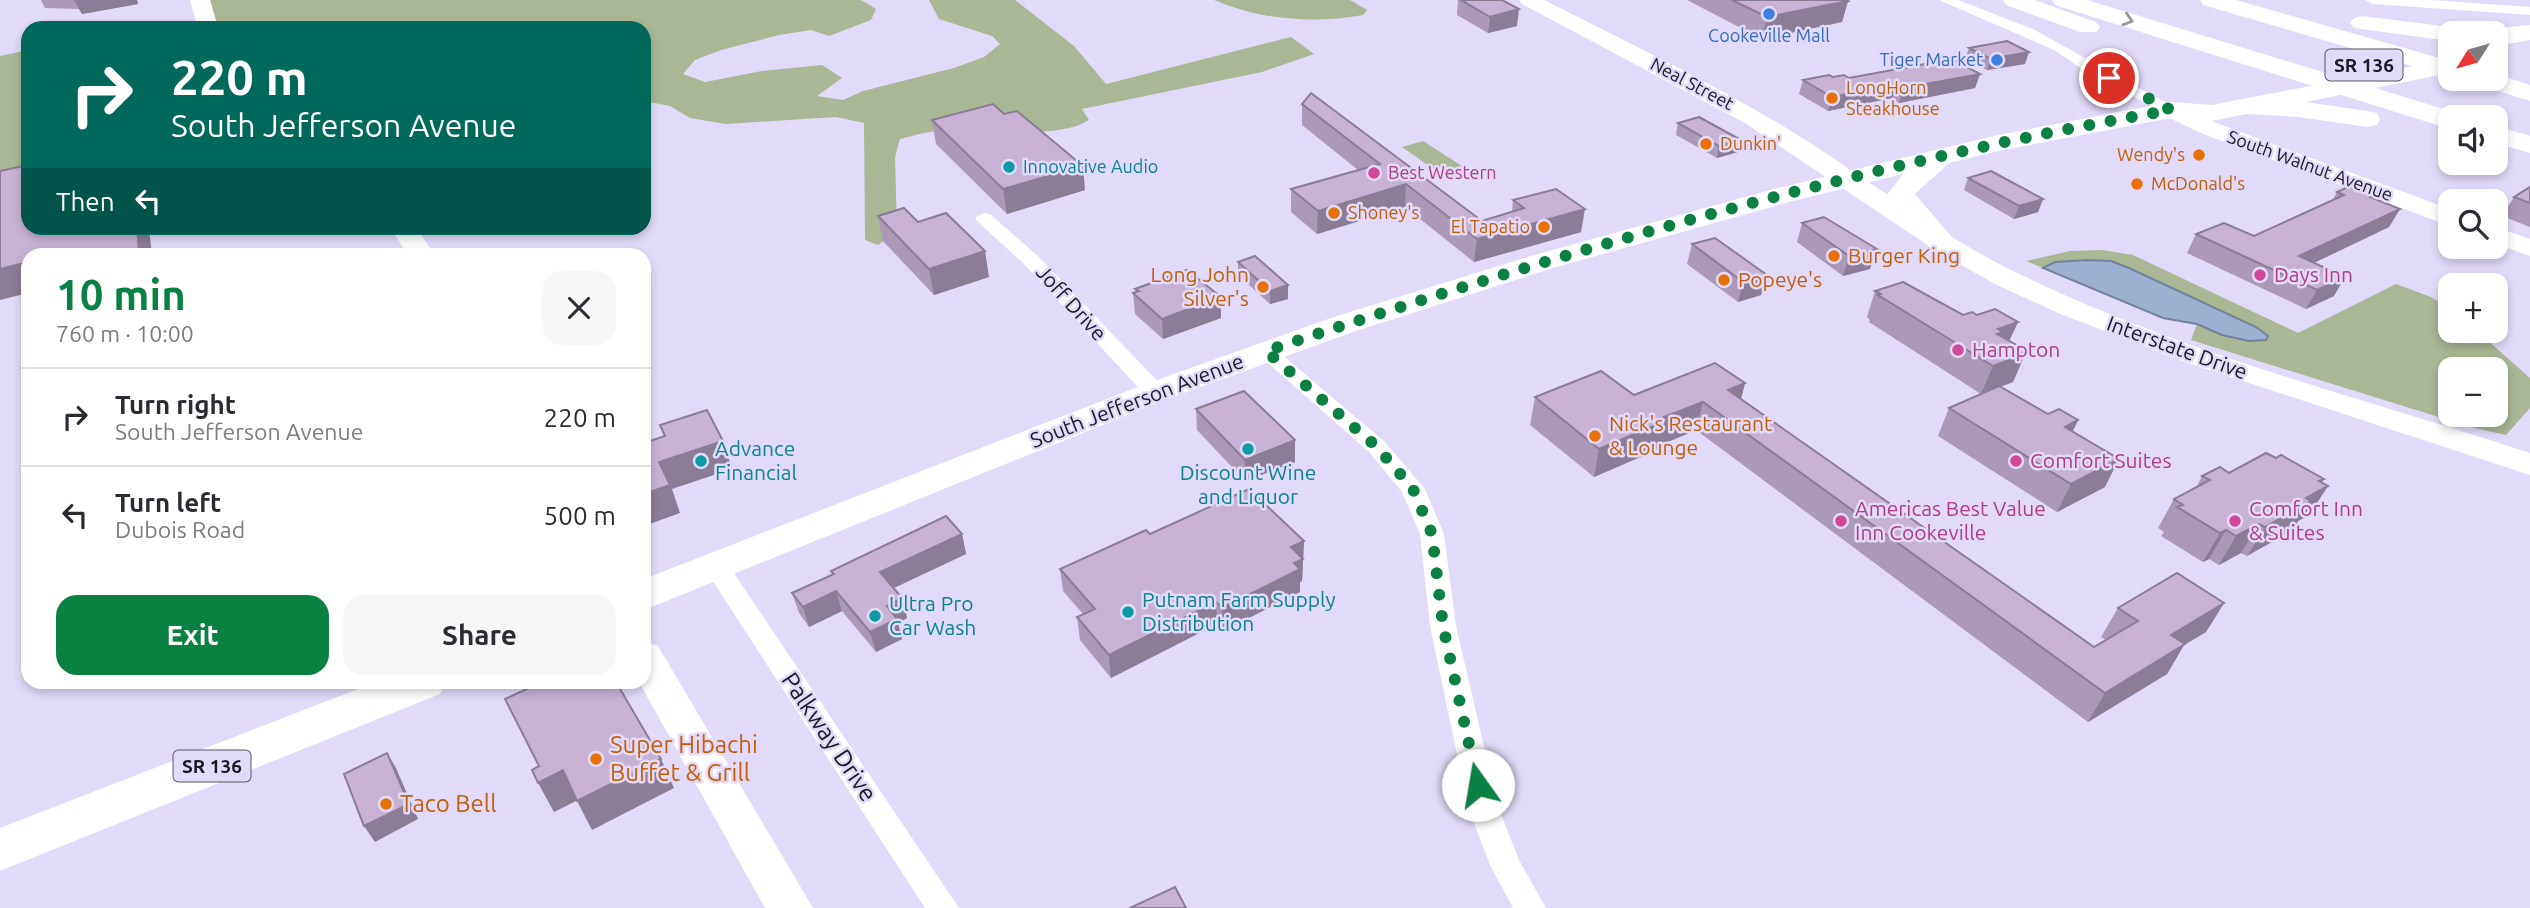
<!DOCTYPE html>
<html lang="en">
<head>
<meta charset="utf-8">
<style>
  :root { --surface:#fff; --page:#f7f7f7; --text:#2b2b33; --muted:#7c7c81; --line:#e1e1e2; --accent:#0b8043 }
  body { margin:0; font-family:Ubuntu,sans-serif; background:var(--page); color:var(--text); height:100vh; display:flex; flex-direction:column; font-size:26px; white-space:nowrap }
  * { box-sizing:border-box; margin:0 }
  p { font-size:23px; color:var(--muted) }
  .icon { flex:none; width:38px; height:38px; fill:none; stroke:currentColor; stroke-width:2; stroke-linecap:round; stroke-linejoin:round }
  .map { position:relative; flex:1; overflow:hidden }
  .drawer { position:absolute; left:21px; top:248px; width:630px; height:441px; display:flex; flex-direction:column; background:var(--surface); border-radius:21px; box-shadow:0 4px 10px #0003 }
  .drawer>* { flex:none }
  .hud { position:absolute; left:21px; top:21px; width:630px; height:214px; border-radius:21px; box-shadow:0 4px 10px #0003; background:#00695c; color:#fff; overflow:hidden }
  .needle { width:46px; rotate:233deg }
  .fabs { position:absolute; left:2438px; top:21px; display:grid; gap:14px }
  .fabs a { display:grid; place-items:center; width:70px; height:70px; border-radius:14px; background:var(--surface); box-shadow:0 4px 10px #0003; font-size:35px }
  .pin { position:absolute; display:grid; place-items:center; width:60px; height:60px; color:#fff; margin:-30px; border:4px solid #fff; border-radius:50%; box-shadow:0 2px 7px #0007 }
  .me { position:absolute; width:77px; margin:-38px; rotate:347deg; stroke-linejoin:round; filter:drop-shadow(0 0 5px #0008) }
  .turn { display:flex; align-items:center; gap:24px; height:147px; padding:0 35px; font-size:32px }
  .turn .icon { width:91px; height:91px; stroke-width:2.5 }
  .turn b { display:block; font-size:49px; line-height:60px }
  .then { display:flex; align-items:center; height:66px; padding:0 35px; background:#0003; gap:14px; font-size:26px }
  .round { display:grid; place-items:center; flex:none; width:74px; height:74px; border-radius:21px; background:var(--page) }
  .summary { display:flex; align-items:center; justify-content:space-between; height:119px; padding:0 35px }
  h1 { font-size:42px; font-weight:700; line-height:52px; color:var(--accent) }
  .cta { display:flex; gap:14px; margin-top:auto; padding:14px 35px }
  .cta a { flex:1; height:80px; border-radius:21px; background:var(--accent); color:#fff; font-size:28px; font-weight:700; line-height:80px; text-align:center }
  .cta a+a { background:var(--page); color:var(--text) }
  ul { padding:0; list-style:none }
  li { display:flex; align-items:center; gap:21px; height:98px; padding:0 35px; border-top:2px solid var(--line) }
  li div { flex:1 }
  li b { display:block; font-size:26px }
  li em { font-style:normal }
  .map>svg:first-child { display:block }
</style>
</head>
<body>
<div class="map">
<svg width="2530" height="908" viewBox="0 0 2530 908">
  <rect width="100%" height="100%" fill="#e2dafa"/>
  <!-- green -->
  <g fill="#a9b794" fill-rule="evenodd">
    <path d="M210,0H861L876,9L871,20L829,36L811,30L779,35L721,50L695,60L683,74L705,82L762,71L822,65L842,78L817,96L843,100L863,91L954,68L984,57L1000,44L992,36L939,19L929,0H1015L1074,46L1106,84L1291,37L1314,54L1262,72L1082,109L1089,120C1055,142 980,126 938,131C925,132 912,136 900,139L895,157L897,231L878,245L865,240L864,123L836,117L726,124L690,118L670,106L644,101V28H218Z"/>
    <path d="M1214,0H1350L1367,10L1363,15C1314,24 1261,20 1214,0Z"/>
    <path d="M28,50V184L0,190V56Z"/>
    <path d="M1423,141L1462,166L1439,173L1402,147Z"/>
    <path d="M2102,250L2133,255L2298,333L2396,284L2431,297L2450,309V331H2477L2530,378V408L2506,435L2474,428L2191,340L2197,324L2222,335L2268,336L2256,327L2129,268C2102,258 2069,256 2043,268L2026,261L2070,251ZM2450,369H2496V415H2450Z"/>
  </g>
  <!-- water -->
  <path fill="#9cb0d2" stroke="#76839e" stroke-width="2" d="M2087,260L2111,261L2129,268L2256,327L2268,336L2266,340L2249,341L2222,335L2197,324L2163,318L2043,268L2055,262Z"/>
  <g fill="none" stroke-linecap="round" stroke-linejoin="round">
    <!-- street -->
    <g fill="#fff" fill-rule="evenodd">
      <path d="M1939,0H1958L2033,29L2179,110L2171,115L2165,113L2085,71L2054,50Z"/>
      <path d="M2365,0H2430L2530,7V15L2372,4Z"/>
      <path d="M984,213L990,214L1037,255L1163,387L1166,392L1163,397H1147L1023,263L978,222L975,218Z"/>
      <path d="M1266,345L1273,347L1385,442L1425,489L1444,534L1456,626L1498,807L1519,860L1546,908H1513L1490,865L1468,807L1430,626L1420,534L1402,492L1369,452L1259,355L1256,351L1259,347Z"/>
      <path d="M716,557L725,560L959,908H925L703,566L707,560Z"/>
    </g>
    <!-- secondary -->
    <g fill="#fff" fill-rule="evenodd">
      <path d="M190,0H210L218,28H198Z"/>
      <path d="M1519,0H1544C1629,43 1715,84 1796,134C1868,179 1936,233 2013,271C2177,352 2357,396 2530,453V475L2188,363L2058,313L1995,284L1938,252L1745,123L1522,4Z"/>
      <path d="M2171,103L2219,124L2450,209V226L2203,134L2163,115L2160,110L2163,105Z"/>
      <path d="M2496,227L2530,239V256L2496,244Z"/>
      <path d="M391,228H417L435,256H408Z"/>
      <path d="M644,641L658,646L813,908H765L639,682H644Z"/>
    </g>
    <!-- primary -->
    <g fill="#fff" fill-rule="evenodd">
      <path d="M2530,26V40L2496,46V33H2491Z"/>
      <path d="M2450,59V73L2212,121L2171,118L1998,151L1949,163L1915,194L1956,242L1952,248L1941,251L1930,248L1886,196L1903,174L1793,201L1553,268L1356,331L1167,399L644,610V579L1143,385L1334,317L1531,256L1774,189L1998,135L2171,102L2212,105Z"/>
      <path d="M376,682H446L440,694L0,871V828Z"/>
    </g>
    <!-- highway -->
    <g fill="#fff" fill-rule="evenodd">
      <path d="M2003,0H2035L2096,22L2100,27L2096,32H2080L2006,5Z"/>
      <path d="M2052,0H2087L2460,114L2462,117H2450V128L2440,126L2055,5Z"/>
      <path d="M2200,0H2236L2450,61V77L2203,5Z"/>
      <path d="M2362,16L2450,27L2458,29L2461,33H2450V41L2354,28L2350,23L2354,18Z"/>
      <path d="M2530,25V39L2496,41V33H2485L2488,29Z"/>
      <path d="M2496,74L2530,85V101L2475,84L2471,79H2496Z"/>
      <path d="M2242,99L2299,101L2367,111L2377,113L2380,119L2377,125L2367,127L2299,117L2233,113L2229,107L2233,101Z"/>
      <path d="M2496,126L2530,136V153L2496,143Z"/>
    </g>
  </g>
  <!-- wall -->
  <g fill="#ab99b7">
    <path d="M41,0H137L138,4L82,14L79,9L45,8Z"/>
    <path d="M1458,0H1502L1517,26L1488,33L1457,15Z"/>
    <path d="M1687,0H1846L1848,1L1842,22L1762,39Z"/>
    <path d="M1969,48L2025,64L1987,70L1965,59Z"/>
    <path d="M1980,74L1975,88L1899,103L1892,98L1828,111L1799,94L1803,80L1833,77L1849,78Z"/>
    <path d="M1302,104L1482,221L1512,212L1513,200L1581,232L1474,262L1405,207L1317,234L1291,212V189L1358,170L1302,125Z"/>
    <path d="M932,120L1085,190L1007,214L936,144Z"/>
    <path d="M1678,123L1738,152L1717,158L1676,135Z"/>
    <path d="M1968,178L2043,199L2038,212L2014,219L1964,190Z"/>
    <path d="M2530,187V227L2502,216L2514,197Z"/>
    <path d="M2383,191L2377,200L2400,209L2389,227L2314,263L2334,296L2306,309L2187,253L2196,234L2254,236L2332,201L2337,192Z"/>
    <path d="M878,216L989,277L934,295L883,241Z"/>
    <path d="M1802,223L1870,269L1843,276L1797,242Z"/>
    <path d="M1692,244L1767,275L1761,295L1738,302L1687,264Z"/>
    <path d="M1238,262L1288,299L1270,304L1238,275Z"/>
    <path d="M1135,289L1221,318L1163,339L1135,314L1133,293L1136,292Z"/>
    <path d="M1875,291L1963,315H1977L2018,322L2009,341L2020,347L2018,350L2025,354L2013,382L2001,386L2048,414L2078,420L2073,431L2105,487L2057,512L1938,436L1949,408L1981,394L1869,322L1870,320L1867,317Z"/>
    <path d="M1745,383L1741,399L2094,647L2106,640L2101,637L2118,608L2224,603L2206,632L2184,645L2167,674L2088,722L1696,430L1663,444L1661,448L1594,477L1530,425L1535,397L1634,395Z"/>
    <path d="M1196,409L1295,440V462L1245,481L1197,430Z"/>
    <path d="M2276,458L2328,486L2309,515L2298,521L2293,530L2247,556L2241,553L2219,565L2209,559L2203,562L2161,536L2164,532L2158,528L2174,499L2196,488L2202,476L2229,473Z"/>
    <path d="M962,534L966,554L894,588L902,598L907,618L898,623L902,639L876,652L842,611L809,627L799,613L792,593L832,575L831,571Z"/>
    <path d="M1150,534L1304,541L1302,581L1300,582V592L1223,631L1217,624L1111,678L1080,640L1077,617L1083,614L1063,591L1060,569Z"/>
  </g>
  <!-- shaded-wall -->
  <g fill="#8b7d95">
    <path d="M74,0H137L138,4L82,14Z"/>
    <path d="M1848,1L1842,22L1762,39L1767,17Z"/>
    <path d="M1519,9L1517,26L1488,33L1490,17Z"/>
    <path d="M2029,52L2025,64L1987,70L1991,59Z"/>
    <path d="M1980,74L1975,88L1899,103L1904,88Z"/>
    <path d="M1896,84L1892,98L1828,111L1832,97Z"/>
    <path d="M1741,140L1738,152L1717,158L1719,146Z"/>
    <path d="M1083,166L1085,190L1007,214L1003,189Z"/>
    <path d="M1406,184L1405,207L1317,234L1318,211Z"/>
    <path d="M2383,191L2372,209L2370,197Z"/>
    <path d="M2043,199L2038,212L2014,219L2019,206Z"/>
    <path d="M1585,209L1581,232L1474,262L1477,239Z"/>
    <path d="M2400,209L2389,227L2288,275L2299,256Z"/>
    <path d="M137,228H149L152,256H122Z"/>
    <path d="M1877,249L1870,269L1843,276L1849,256Z"/>
    <path d="M985,251L989,277L934,295L929,269Z"/>
    <path d="M28,262V293L0,300V269Z"/>
    <path d="M1767,275L1761,295L1738,302L1743,282Z"/>
    <path d="M2345,277L2334,296L2306,309L2317,290Z"/>
    <path d="M1288,285V299L1270,304V291Z"/>
    <path d="M1221,297V318L1163,339L1162,319Z"/>
    <path d="M2018,322L2006,348L1994,353L1998,329Z"/>
    <path d="M2020,347L2015,358L2025,354L2013,382L1981,394L1993,366Z"/>
    <path d="M1745,383L1738,411L1728,390Z"/>
    <path d="M1703,402L1696,430L1663,444L1661,448L1594,477L1599,449L1664,417Z"/>
    <path d="M2078,420L2065,448V427Z"/>
    <path d="M1295,440V462L1245,481V460Z"/>
    <path d="M723,441L732,469L672,489L680,513L644,526V494L659,462Z"/>
    <path d="M2119,459L2105,487L2057,512L2071,484Z"/>
    <path d="M2324,479L2314,494L2328,486L2309,515L2298,521L2293,530L2247,556L2265,527L2319,481Z"/>
    <path d="M2259,524L2241,553L2219,565L2236,536Z"/>
    <path d="M2226,530L2209,559L2203,562L2220,533Z"/>
    <path d="M962,534L966,554L885,592L880,572Z"/>
    <path d="M1304,541L1302,581L1300,582V592L1223,631L1222,608L1291,547Z"/>
    <path d="M836,591L842,611L809,627L803,607Z"/>
    <path d="M902,598L907,618L898,623L902,639L876,652L870,632L887,606Z"/>
    <path d="M1216,602L1217,624L1111,678L1109,655Z"/>
    <path d="M2224,603L2206,632L2184,645L2167,674L2088,722L2105,693L2171,635Z"/>
    <path d="M387,753L396,768L418,819L375,842L364,826Z"/>
    <path d="M661,759L674,788L592,830L577,801Z"/>
    <path d="M563,770L578,800L554,812L538,783Z"/>
  </g>
  <!-- building -->
  <g fill="#c7b2d5" stroke="#8b7d95" stroke-width="2">
    <path d="M1461,0H1502L1519,9L1490,17Z"/>
    <path d="M1732,0H1846L1848,1L1767,17Z"/>
    <path d="M2007,41L2029,52L1991,59L1969,48Z"/>
    <path d="M1952,59L1980,74L1904,88L1896,84L1832,97L1803,80L1829,75L1833,77L1844,75L1849,78Z"/>
    <path d="M1311,93L1482,221L1524,208L1513,200L1556,189L1585,209L1477,239L1406,184L1318,211L1291,189L1380,164L1302,104Z"/>
    <path d="M993,104L1004,114L1017,111L1083,166L1003,189L932,120Z"/>
    <path d="M1699,117L1741,140L1719,146L1678,123Z"/>
    <path d="M28,165V228H137L139,251L122,256H65V253L56,256H28V262L0,269V171Z"/>
    <path d="M1991,171L2043,199L2019,206L1968,178Z"/>
    <path d="M2359,182L2383,191L2370,197L2400,209L2299,256L2345,277L2317,290L2196,234L2224,223L2254,236L2344,195L2337,192Z"/>
    <path d="M2530,187V203L2514,197Z"/>
    <path d="M904,208L918,222L946,213L985,251L929,269L878,216Z"/>
    <path d="M1824,217L1877,249L1849,256L1802,223Z"/>
    <path d="M1715,238L1767,275L1743,282L1692,244Z"/>
    <path d="M1255,256L1288,285L1270,291L1238,262Z"/>
    <path d="M1187,270L1221,297L1162,319L1133,293L1139,291L1135,289Z"/>
    <path d="M1903,282L1963,315L1972,312L1977,315L1995,309L2018,322L1998,329L2003,332L1997,334L2020,347L2016,349L2025,354L1993,366L1878,295L1881,294L1875,291Z"/>
    <path d="M1715,363L1745,383L1728,390L2094,647L2138,621L2118,608L2177,573L2224,603L2171,635L2185,644L2105,693L1703,402L1664,417L1668,420L1599,449L1535,397L1601,371L1634,395Z"/>
    <path d="M1999,386L2048,414L2059,409L2078,420L2065,427L2119,459L2071,484L1949,408Z"/>
    <path d="M1244,391L1295,440L1245,460L1196,409Z"/>
    <path d="M707,410L723,441L659,462L670,485L644,494V443L665,436L660,425Z"/>
    <path d="M2266,453L2276,458L2281,455L2324,479L2319,481L2328,486L2306,498L2311,501L2265,527L2259,524L2236,536L2226,530L2220,533L2177,507L2183,505L2174,499L2210,480L2202,476L2220,467L2229,473Z"/>
    <path d="M1249,489L1304,541L1291,547L1303,559L1294,563L1300,569L1222,608L1216,602L1109,655L1077,617L1095,609L1060,569L1146,530L1150,534Z"/>
    <path d="M946,516L962,534L880,572L902,598L887,606L897,619L870,632L836,591L803,607L792,593L834,574L831,571Z"/>
    <path d="M542,682H616L661,759L577,801L563,770L538,783L532,770L539,766L505,699Z"/>
    <path d="M387,753L409,804L364,826L344,774Z"/>
    <path d="M1175,887L1186,908H1130Z"/>
  </g>
  <!-- one-way arrows -->
  <defs><path id="oneway-chevron" d="M-2-3.5L2.5 0L-2 3.5" fill="none" stroke-width="1.6" stroke-linecap="round" stroke-linejoin="round" transform="scale(1.75)"/></defs>
  <use stroke="#99989c" href="#oneway-chevron" transform="translate(2128 20) rotate(17)"/>
  <g fill="none" stroke-linecap="round" stroke-linejoin="round">
    <!-- route -->
    <path stroke="#0b8043" stroke-width="12" stroke-dasharray="0 21.6" d="M1478,785L1443,626L1432,534L1413,489L1377,447L1266,351C1562,252 1863,163 2171,110L2109,78"/>
  </g>
  <!-- markers -->
  <g fill="#3f7fe0" stroke="#e2dafa" stroke-width="2.5">
    <circle cx="1769" cy="14" r="7"/>
    <circle cx="1997" cy="60" r="7"/>
  </g>
  <g fill="#e8710a" stroke="#e2dafa" stroke-width="2.5">
    <circle cx="1832" cy="98" r="7"/>
    <circle cx="1706" cy="144" r="7"/>
    <circle cx="2199" cy="155" r="7"/>
    <circle cx="2137" cy="184" r="7"/>
    <circle cx="1334" cy="213" r="7"/>
    <circle cx="1544" cy="227" r="7"/>
    <circle cx="1834" cy="256" r="7"/>
    <circle cx="1724" cy="280" r="7"/>
    <circle cx="1263" cy="287" r="7"/>
    <circle cx="1595" cy="436" r="7"/>
    <circle cx="596" cy="759" r="7"/>
    <circle cx="386" cy="804" r="7"/>
  </g>
  <g fill="#0f9aa8" stroke="#e2dafa" stroke-width="2.5">
    <circle cx="1009" cy="167" r="7"/>
    <circle cx="1248" cy="449" r="7"/>
    <circle cx="701" cy="461" r="7"/>
    <circle cx="1128" cy="612" r="7"/>
    <circle cx="875" cy="616" r="7"/>
  </g>
  <g fill="#d1479c" stroke="#e2dafa" stroke-width="2.5">
    <circle cx="1374" cy="173" r="7"/>
    <circle cx="2260" cy="275" r="7"/>
    <circle cx="1958" cy="350" r="7"/>
    <circle cx="2016" cy="461" r="7"/>
    <circle cx="1841" cy="521" r="7"/>
    <circle cx="2235" cy="521" r="7"/>
  </g>
  <g text-anchor="middle" stroke-width="5" stroke-linejoin="round" paint-order="stroke">
    <!-- far-shop labels -->
    <g font-size="18" fill="#366cbe" stroke="#e2dafa">
      <text x="1769" y="42">Cookeville Mall</text>
      <text x="1983" y="66" text-anchor="end">Tiger Market</text>
    </g>
    <!-- far-street labels -->
    <g font-size="18" fill="#1c1924" stroke="#e2dafa">
      <text transform="translate(1692 84) rotate(28)" y="6">Neal Street</text>
      <text transform="translate(2310 166) rotate(20)" y="6">South Walnut Avenue</text>
    </g>
    <!-- far-food labels -->
    <g font-size="18" fill="#c56008" stroke="#e2dafa" text-anchor="start">
      <text x="1846" y="94">LongHorn<tspan x="1846" dy="21">Steakhouse</tspan></text>
      <text x="1720" y="150">Dunkin'</text>
      <text x="2185" y="161" text-anchor="end">Wendy's</text>
      <text x="2151" y="190">McDonald's</text>
      <text x="1348" y="219">Shoney's</text>
      <text x="1530" y="233" text-anchor="end">El Tapatio</text>
    </g>
    <!-- far-culture labels -->
    <g font-size="18" fill="#0d838f" stroke="#e2dafa" text-anchor="start">
      <text x="1023" y="173">Innovative Audio</text>
    </g>
    <!-- far-hotel labels -->
    <g font-size="18" fill="#b23c85" stroke="#e2dafa" text-anchor="start">
      <text x="1388" y="179">Best Western</text>
    </g>
    <!-- shield labels -->
    <g fill="#e2dafa" stroke="#575364" stroke-width="2">
      <rect x="2325.5" y="49.5" width="77" height="31" rx="5"/>
      <rect x="173.5" y="750.5" width="77" height="31" rx="5"/>
    </g>
    <g font-size="19" font-weight="bold" fill="#1c1924">
      <text x="2364" y="72">SR 136</text>
      <text x="212" y="773">SR 136</text>
    </g>
    <!-- food labels -->
    <g font-size="21" fill="#c56008" stroke="#e2dafa" text-anchor="start">
      <text x="1848" y="263">Burger King</text>
      <text x="1249" y="282" text-anchor="end">Long John<tspan x="1249" dy="24">Silver's</tspan></text>
      <text x="1738" y="287">Popeye's</text>
      <text x="1609" y="431">Nick's Restaurant<tspan x="1609" dy="24">&amp; Lounge</tspan></text>
    </g>
    <!-- hotel labels -->
    <g font-size="21" fill="#b23c85" stroke="#e2dafa" text-anchor="start">
      <text x="2274" y="282">Days Inn</text>
      <text x="1972" y="357">Hampton</text>
      <text x="2030" y="468">Comfort Suites</text>
      <text x="1855" y="516">Americas Best Value<tspan x="1855" dy="24">Inn Cookeville</tspan></text>
      <text x="2249" y="516">Comfort Inn<tspan x="2249" dy="24">&amp; Suites</tspan></text>
    </g>
    <!-- street labels -->
    <g font-size="21" fill="#1c1924" stroke="#e2dafa">
      <text transform="translate(1071 303) rotate(48)" y="7">Joff Drive</text>
      <text transform="translate(2177 348) rotate(20)" y="7">Interstate Drive</text>
      <text transform="translate(1137 401) rotate(-21)" y="7">South Jefferson Avenue</text>
    </g>
    <!-- culture labels -->
    <g font-size="21" fill="#0d838f" stroke="#e2dafa" text-anchor="start">
      <text x="715" y="456">Advance<tspan x="715" dy="24">Financial</tspan></text>
      <text x="1248" y="480" text-anchor="middle">Discount Wine<tspan x="1248" dy="24">and Liquor</tspan></text>
      <text x="1142" y="607">Putnam Farm Supply<tspan x="1142" dy="24">Distribution</tspan></text>
      <text x="889" y="611">Ultra Pro<tspan x="889" dy="24">Car Wash</tspan></text>
    </g>
    <!-- near-street labels -->
    <g font-size="24" fill="#1c1924" stroke="#e2dafa">
      <text transform="translate(829 737) rotate(56)" y="8">Palkway Drive</text>
    </g>
    <!-- near-food labels -->
    <g font-size="24" fill="#c56008" stroke="#e2dafa" text-anchor="start">
      <text x="610" y="753">Super Hibachi<tspan x="610" dy="28">Buffet &amp; Grill</tspan></text>
      <text x="400" y="812">Taco Bell</text>
    </g>
  </g>
</svg>
<div class="fabs">
<a><svg class="needle" viewBox="-14 -14 28 28"><path d="M0-13l5 13h-10z" fill="#e53935"/><path d="M0 13l5-13h-10z" fill="#7c7c81"/></svg></a>
<a><svg class="icon" aria-label="sound" viewBox="0 0 24 24"><path d="M4 9h4l5-4v14l-5-4H4zM17 9q2 3 0 6"/></svg></a>
<a><svg class="icon" aria-label="search" viewBox="0 0 24 24"><circle cx="10" cy="10" r="6"/><path d="M15 15l6 6"/></svg></a>
<a>+</a>
<a>−</a>
</div>
<div class="pin" style="left:2109px;top:78px;background:#d93025"><svg class="icon" aria-label="arrive" viewBox="0 0 24 24"><path d="M6 21V4h12l-3 4 3 4H6"/></svg></div>
<svg class="me" style="left:1478px;top:785px" viewBox="-20 -20 40 40"><circle r="19" fill="#fff"/><path d="M0-13L10 11 0 6-10 11z" fill="#0b8043"/></svg>
<div class="hud">
<div class="turn"><svg class="icon" aria-label="right" viewBox="0 0 24 24"><path d="M7 20v-9h11M14 6l5 5-5 5"/></svg><div><b>220 m</b>South Jefferson Avenue</div></div>
<div class="then">Then<svg class="icon" aria-label="left" viewBox="0 0 24 24"><path d="M17 20v-9H6M10 6l-5 5 5 5"/></svg></div>
</div>
<section class="drawer">
<div class="summary"><div><h1>10 min</h1><p>760 m · 10:00</p></div><a class="round"><svg class="icon" aria-label="close" viewBox="0 0 24 24"><path d="M6 6l12 12M18 6L6 18"/></svg></a></div>
<ul>
<li><svg class="icon" aria-label="right" viewBox="0 0 24 24"><path d="M7 20v-9h11M14 6l5 5-5 5"/></svg><div><b>Turn right</b><p>South Jefferson Avenue</p></div><em>220 m</em></li>
<li><svg class="icon" aria-label="left" viewBox="0 0 24 24"><path d="M17 20v-9H6M10 6l-5 5 5 5"/></svg><div><b>Turn left</b><p>Dubois Road</p></div><em>500 m</em></li>
</ul>
<div class="cta"><a>Exit</a><a>Share</a></div>
</section>
</div>
</body>
</html>
